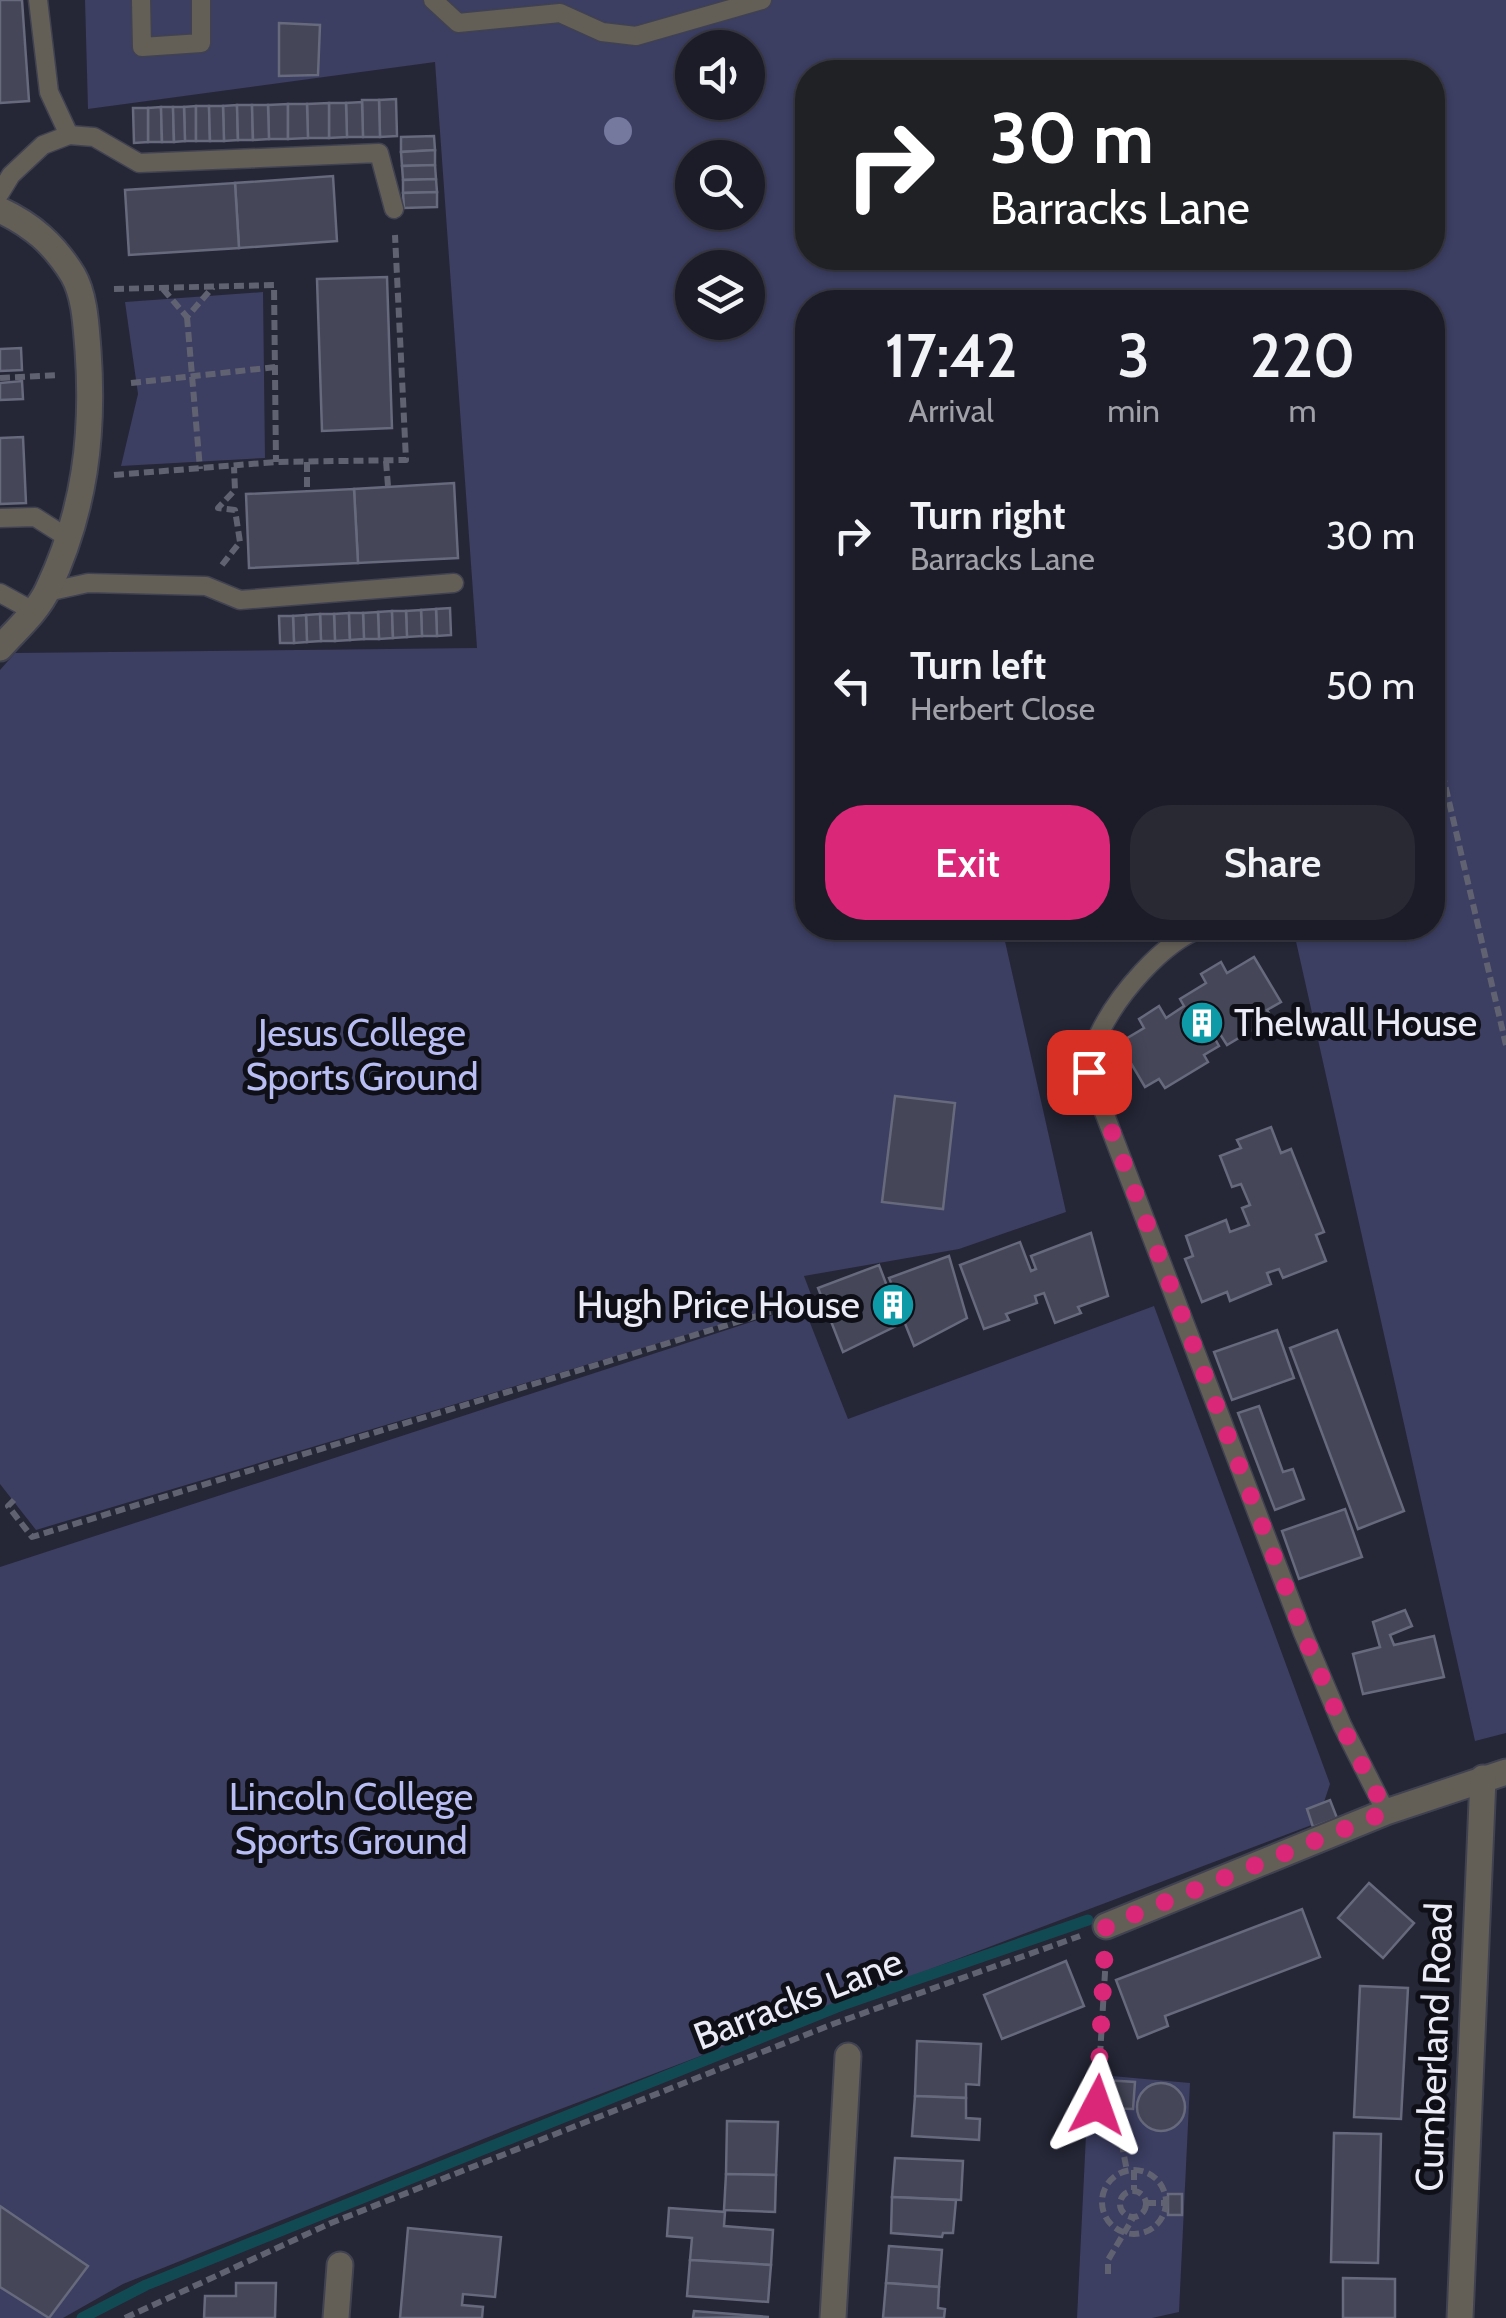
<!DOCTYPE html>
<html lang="en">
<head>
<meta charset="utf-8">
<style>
  :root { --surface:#1c1c28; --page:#292934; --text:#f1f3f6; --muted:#a0a1a8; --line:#3a3a45; --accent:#db2777 }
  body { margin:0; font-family:Cabin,sans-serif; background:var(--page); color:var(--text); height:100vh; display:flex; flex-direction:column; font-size:38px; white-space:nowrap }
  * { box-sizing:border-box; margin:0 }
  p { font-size:32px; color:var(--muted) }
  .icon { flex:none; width:55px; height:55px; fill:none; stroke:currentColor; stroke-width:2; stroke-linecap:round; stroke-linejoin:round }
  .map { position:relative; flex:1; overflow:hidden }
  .sheet { position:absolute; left:795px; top:290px; width:650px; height:650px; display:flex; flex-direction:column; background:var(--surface); border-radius:40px; box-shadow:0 2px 8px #0004,0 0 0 2px var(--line) }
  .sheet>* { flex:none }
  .banner { position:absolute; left:795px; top:60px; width:650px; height:210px; border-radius:40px; box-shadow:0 2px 8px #0004,0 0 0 2px var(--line); background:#202124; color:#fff; overflow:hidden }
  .controls { position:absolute; left:675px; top:30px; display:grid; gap:20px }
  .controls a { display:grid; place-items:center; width:90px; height:90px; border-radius:50%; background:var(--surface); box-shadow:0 2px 8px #0004,0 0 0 2px var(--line); font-size:50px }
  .pin { position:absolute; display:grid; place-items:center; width:85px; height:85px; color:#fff; margin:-42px; border-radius:20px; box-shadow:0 5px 15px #0006 }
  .me { position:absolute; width:110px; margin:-55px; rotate:4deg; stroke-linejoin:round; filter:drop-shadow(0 0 8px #0008) }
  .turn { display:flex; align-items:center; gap:35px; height:210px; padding:0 30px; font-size:45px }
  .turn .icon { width:130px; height:130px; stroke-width:2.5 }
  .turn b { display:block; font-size:70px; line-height:85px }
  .eta { display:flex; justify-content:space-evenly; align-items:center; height:170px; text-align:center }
  .eta b { font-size:60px; font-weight:600; line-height:70px }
  .action { display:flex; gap:20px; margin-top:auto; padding:20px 30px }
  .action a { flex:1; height:115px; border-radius:40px; background:var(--accent); color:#fff; font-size:40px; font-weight:600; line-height:115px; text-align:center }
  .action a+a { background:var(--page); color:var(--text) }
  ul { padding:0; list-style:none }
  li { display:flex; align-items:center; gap:30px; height:150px; padding:0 30px }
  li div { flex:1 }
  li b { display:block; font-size:38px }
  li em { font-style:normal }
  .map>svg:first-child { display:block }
</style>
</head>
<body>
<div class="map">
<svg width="1506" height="2318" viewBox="0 0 1506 2318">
  <rect width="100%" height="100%" fill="#252636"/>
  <!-- green -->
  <g fill="#3c3e62" fill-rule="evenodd">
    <path d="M85,0H1506V1733L1475,1741L1293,928H1432V302H808V928H1002L1066,1212L959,1249L804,1276L812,1297L36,1530L0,1484V670L15,653L477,648L435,62L88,109ZM692,48H748V102H692ZM808,72H1432V258H808ZM692,158H748V212H692ZM692,268H748V322H692Z"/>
    <path d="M263,292L265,458L121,466L138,394L125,302Z"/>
    <path d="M803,1305L848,1419L1154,1306L1330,1784L1317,1823L513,2127L123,2284L63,2318H0V1567Z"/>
    <path d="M1089,2074L1190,2083L1179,2312L1152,2318H1077Z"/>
  </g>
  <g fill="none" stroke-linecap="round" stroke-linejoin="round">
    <!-- stream -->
    <path stroke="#124a54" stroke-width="11" d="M82,2318L146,2285L845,2004L1088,1920"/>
  </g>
  <!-- building -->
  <g fill="#454759" stroke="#67697c" stroke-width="2.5">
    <path d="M0,0H22L29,101L0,103Z"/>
    <path d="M279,23L320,25L318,75L279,76Z"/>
    <path d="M396,99L397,136L380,137L379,100Z"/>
    <path d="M362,100H379L380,137H363Z"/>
    <path d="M362,102L363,137H347L346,103Z"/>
    <path d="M329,103H346L347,137L329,138Z"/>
    <path d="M329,103V138H308L307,104Z"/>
    <path d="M288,104V139H269L268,105Z"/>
    <path d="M288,104H307L308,138L288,139Z"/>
    <path d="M237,105L238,140L224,141L223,106Z"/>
    <path d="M237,105H252L253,140H238Z"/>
    <path d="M252,105H268L269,139L253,140Z"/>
    <path d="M196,106V141H185L184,107Z"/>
    <path d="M196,106H209L210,141H196Z"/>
    <path d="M209,106H223L224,141H210Z"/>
    <path d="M161,107L162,142H148V108Z"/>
    <path d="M161,107H173L174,142H162Z"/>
    <path d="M173,107H184L185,141L174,142Z"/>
    <path d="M133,108H148V142L134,143Z"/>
    <path d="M434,136L435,150L401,152V137Z"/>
    <path d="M435,150V165L402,166L401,152Z"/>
    <path d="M435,165L436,179L403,180L402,166Z"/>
    <path d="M333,176L337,241L239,248L235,183Z"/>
    <path d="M436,179L437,192L403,193V180Z"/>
    <path d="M235,183L239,248L129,255L125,190Z"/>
    <path d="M437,192V207L404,208L403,193Z"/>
    <path d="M387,277L392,428L322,431L317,279Z"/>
    <path d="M21,348L22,370L0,371V349Z"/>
    <path d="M22,381L23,399L0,400V383Z"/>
    <path d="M23,437L26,503L0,504V438Z"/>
    <path d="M454,483L458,558L358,563L354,489Z"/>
    <path d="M354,489L358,563L249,568L246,494Z"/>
    <path d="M450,608L451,635L437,636L436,609Z"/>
    <path d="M436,609L437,636H422L421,610Z"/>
    <path d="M421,610L422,636L407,637L406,611Z"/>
    <path d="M392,611L393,638L379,639L378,612Z"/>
    <path d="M392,611H406L407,637L393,638Z"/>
    <path d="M378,612L379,639H364L363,613Z"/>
    <path d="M349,613L350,640L335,641L334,614Z"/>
    <path d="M349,613H363L364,639L350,640Z"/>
    <path d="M320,614H334L335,641H321Z"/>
    <path d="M320,614L321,641L307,642L306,615Z"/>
    <path d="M306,615L307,642L294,643L293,616Z"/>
    <path d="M279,616H293L294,643H280Z"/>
    <path d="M1254,957L1281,1002L1267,1010L1272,1018L1227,1045L1220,1034L1214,1037L1219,1046L1204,1055L1208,1062L1165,1088L1159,1079L1145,1087L1119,1043L1144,1028L1139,1019L1159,1006L1166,1018L1184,1006L1180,999L1206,983L1201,974L1221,962L1227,973Z"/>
    <path d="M895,1096L955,1103L943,1209L882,1202Z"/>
    <path d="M1271,1127L1281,1153L1291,1149L1324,1232L1316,1235L1326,1261L1283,1278L1279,1269L1267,1273L1271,1284L1230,1301L1227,1292L1202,1302L1185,1259L1193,1256L1186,1236L1226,1220L1230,1232L1249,1225L1242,1208L1250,1205L1241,1184L1232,1187L1220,1156L1241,1148L1237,1140Z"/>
    <path d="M1091,1233L1108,1296L1078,1307L1081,1313L1055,1323L1044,1293L1035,1296L1037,1303L1006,1314L1009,1320L984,1329L960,1265L1020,1242L1031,1271L1036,1269L1031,1256Z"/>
    <path d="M949,1256L967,1318L914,1346L902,1316L894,1319L896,1326L843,1352L818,1288L879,1265L890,1294L895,1292L889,1278Z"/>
    <path d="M1277,1330L1294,1378L1232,1400L1214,1352Z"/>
    <path d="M1337,1330L1404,1511L1358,1529L1290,1348Z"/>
    <path d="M1259,1406L1283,1472L1293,1469L1304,1499L1275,1510L1238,1413Z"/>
    <path d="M1345,1509L1362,1557L1299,1579L1282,1531Z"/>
    <path d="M1405,1610L1412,1626L1390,1635L1394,1645L1434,1636L1444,1677L1363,1694L1353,1654L1380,1647L1373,1622Z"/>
    <path d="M1330,1800L1337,1818L1313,1827L1307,1809Z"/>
    <path d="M1369,1883L1414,1923L1383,1958L1338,1918Z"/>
    <path d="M1302,1909L1320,1957L1165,2016L1168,2026L1138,2038L1116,1980Z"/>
    <path d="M1066,1961L1084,2006L1002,2039L984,1995Z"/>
    <path d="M1360,1986L1408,1988L1401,2119L1354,2117Z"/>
    <path d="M917,2041L981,2044L979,2085L966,2084V2098L915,2096Z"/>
    <path d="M1104,2080L1135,2082L1133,2109L1103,2108Z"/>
    <circle cx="1161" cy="2107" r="24"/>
    <path d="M915,2096L966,2098V2118L980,2119L979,2140L912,2136Z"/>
    <path d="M727,2121L778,2122L776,2175L726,2174Z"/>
    <path d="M1334,2133L1381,2134L1378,2263L1331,2262Z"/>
    <path d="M895,2158L963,2161L961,2200L892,2197Z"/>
    <path d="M726,2174L776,2175L775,2212L724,2210Z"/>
    <rect x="1168" y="2194" width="14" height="21"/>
    <path d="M892,2197L956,2200L953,2233H943L942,2237L891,2233Z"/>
    <path d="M0,2206L88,2266L49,2318L0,2287Z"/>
    <path d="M669,2208L725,2212L724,2226L773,2230L771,2265L690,2260L692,2238L667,2236Z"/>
    <path d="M408,2228L501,2237L495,2297L463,2294L462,2305L483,2307L482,2318H400Z"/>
    <path d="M889,2246L942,2250L939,2287L886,2283Z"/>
    <path d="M690,2260L771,2265L768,2302L687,2296Z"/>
    <path d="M1343,2278L1395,2279V2318H1343Z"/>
    <path d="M236,2283H276L275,2318H204L205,2296H236Z"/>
    <path d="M886,2283L939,2287L938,2308L945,2309L944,2318H883Z"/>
    <path d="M694,2311L769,2317L693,2318Z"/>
  </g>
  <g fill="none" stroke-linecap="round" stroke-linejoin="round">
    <!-- lane casing -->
    <g stroke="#414251" stroke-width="21">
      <g id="lane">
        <path d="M38,0L49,92L69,135"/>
        <path d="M141,0L142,47L201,43V0"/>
        <path d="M433,0L458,23L560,13L602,32L636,36L762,0"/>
        <path d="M0,193L11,175L43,145L69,135L94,137L139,163L379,153L394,209"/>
        <path d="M0,518L35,517L68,538"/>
        <path d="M47,592L88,583L206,586L240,600L454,583"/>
        <path d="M0,593L33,611"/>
        <path d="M1202,928C1162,942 1117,996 1099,1034C1093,1045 1092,1060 1089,1073L1303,1633L1342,1725L1386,1812"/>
      </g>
    </g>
    <!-- street casing -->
    <g stroke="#414251" stroke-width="29">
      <g id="street">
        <path d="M0,210C32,225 54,244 73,275C85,296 86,326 88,350C94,434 85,511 48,589C38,611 16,630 0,648"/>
        <path d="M1106,1926L1386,1812L1506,1772"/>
        <path d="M336,2318L340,2265"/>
        <path d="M833,2318L848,2056"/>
        <path d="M1460,2318L1483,1778"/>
      </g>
    </g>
    <!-- path -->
    <g stroke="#616271" stroke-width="6" stroke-dasharray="10 5" stroke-linecap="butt">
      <path d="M114,289L274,285L276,462"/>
      <path d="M163,289L187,317L213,287"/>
      <path d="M187,317L200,469"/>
      <path d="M0,378L59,375"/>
      <path d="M131,383L276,367"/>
      <path d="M386,461L388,486"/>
      <path d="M307,462V491"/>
      <path d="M114,475L276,462L406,460L395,235"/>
      <path d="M222,565L240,542L235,510L218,508L235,490L234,467"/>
      <path d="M1432,729L1506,1045"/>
      <path d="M14,1500L8,1506L32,1537L806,1301"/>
      <path d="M1106,1956L1097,2105L1119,2130L1127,2171"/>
      <path d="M1134,2170V2190"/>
      <circle cx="1134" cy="2202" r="32"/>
      <circle cx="1133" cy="2204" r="13"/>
      <path d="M1146,2203H1166"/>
      <path d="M1108,2274V2260L1133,2218"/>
      <path d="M125,2318L331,2223L833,2024L1080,1936"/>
    </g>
    <!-- lane -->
    <use href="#lane" stroke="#635f57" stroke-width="18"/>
    <!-- street -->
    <use href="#street" stroke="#635f57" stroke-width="25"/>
  </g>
  <!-- trees -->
  <circle fill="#76799e" cx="618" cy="131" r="14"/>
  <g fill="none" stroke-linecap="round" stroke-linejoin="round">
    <!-- route -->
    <path stroke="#db2777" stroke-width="18" stroke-dasharray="0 32.4" d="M1089,1072L1303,1633L1342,1726L1386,1812L1106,1926L1097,2105"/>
  </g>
  <!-- icons -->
  <defs>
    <g id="building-disc" transform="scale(2.25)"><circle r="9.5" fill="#0f9aa8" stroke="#0f1017"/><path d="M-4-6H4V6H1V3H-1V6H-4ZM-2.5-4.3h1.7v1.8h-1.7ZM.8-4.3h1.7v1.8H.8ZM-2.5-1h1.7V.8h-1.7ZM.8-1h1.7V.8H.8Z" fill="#fff"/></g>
  </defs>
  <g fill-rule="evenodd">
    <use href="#building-disc" x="1202" y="1023"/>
    <use href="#building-disc" x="893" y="1305"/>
  </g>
  <g text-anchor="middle" stroke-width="10" stroke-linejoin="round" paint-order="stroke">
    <!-- poi labels -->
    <g font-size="38" fill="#eaebf6" stroke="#0f1017" text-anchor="start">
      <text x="1234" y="1036">Thelwall House</text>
      <text x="860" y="1318" text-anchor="end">Hugh Price House</text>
    </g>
    <!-- park labels -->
    <g font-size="38" fill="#b8bdf3" stroke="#0f1017">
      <text x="362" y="1046">Jesus College<tspan x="362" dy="44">Sports Ground</tspan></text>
      <text x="351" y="1810">Lincoln College<tspan x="351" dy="44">Sports Ground</tspan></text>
    </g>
    <!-- street labels -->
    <g font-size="38" fill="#eaebf6" stroke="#0f1017">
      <text transform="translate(798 1999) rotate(-21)" y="13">Barracks Lane</text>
      <text transform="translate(1434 2047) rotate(-88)" y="13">Cumberland Road</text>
    </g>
  </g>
</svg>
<div class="controls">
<a><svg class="icon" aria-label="sound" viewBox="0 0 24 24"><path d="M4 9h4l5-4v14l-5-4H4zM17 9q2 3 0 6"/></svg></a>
<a><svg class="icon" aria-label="search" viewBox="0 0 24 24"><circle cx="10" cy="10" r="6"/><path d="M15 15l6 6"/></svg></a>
<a><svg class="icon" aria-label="layers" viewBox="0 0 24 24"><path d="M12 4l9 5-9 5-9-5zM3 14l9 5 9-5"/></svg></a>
</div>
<div class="pin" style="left:1089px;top:1072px;background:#d93025"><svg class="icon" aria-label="arrive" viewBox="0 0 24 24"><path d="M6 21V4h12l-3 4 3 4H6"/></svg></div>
<svg class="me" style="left:1097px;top:2105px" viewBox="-20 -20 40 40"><path d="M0-17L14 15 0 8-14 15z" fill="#db2777" stroke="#fff" stroke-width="4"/></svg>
<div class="banner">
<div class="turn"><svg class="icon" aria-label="right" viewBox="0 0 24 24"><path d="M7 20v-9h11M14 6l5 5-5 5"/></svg><div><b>30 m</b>Barracks Lane</div></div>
</div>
<section class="sheet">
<div class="eta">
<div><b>17:42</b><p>Arrival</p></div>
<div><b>3</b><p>min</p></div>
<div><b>220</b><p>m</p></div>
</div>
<ul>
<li><svg class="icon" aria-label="right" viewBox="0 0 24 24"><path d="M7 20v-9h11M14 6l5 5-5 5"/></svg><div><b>Turn right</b><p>Barracks Lane</p></div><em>30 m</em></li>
<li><svg class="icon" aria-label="left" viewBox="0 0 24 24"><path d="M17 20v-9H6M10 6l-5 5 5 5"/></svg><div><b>Turn left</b><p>Herbert Close</p></div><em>50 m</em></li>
</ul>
<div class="action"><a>Exit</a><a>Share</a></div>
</section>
</div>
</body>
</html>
